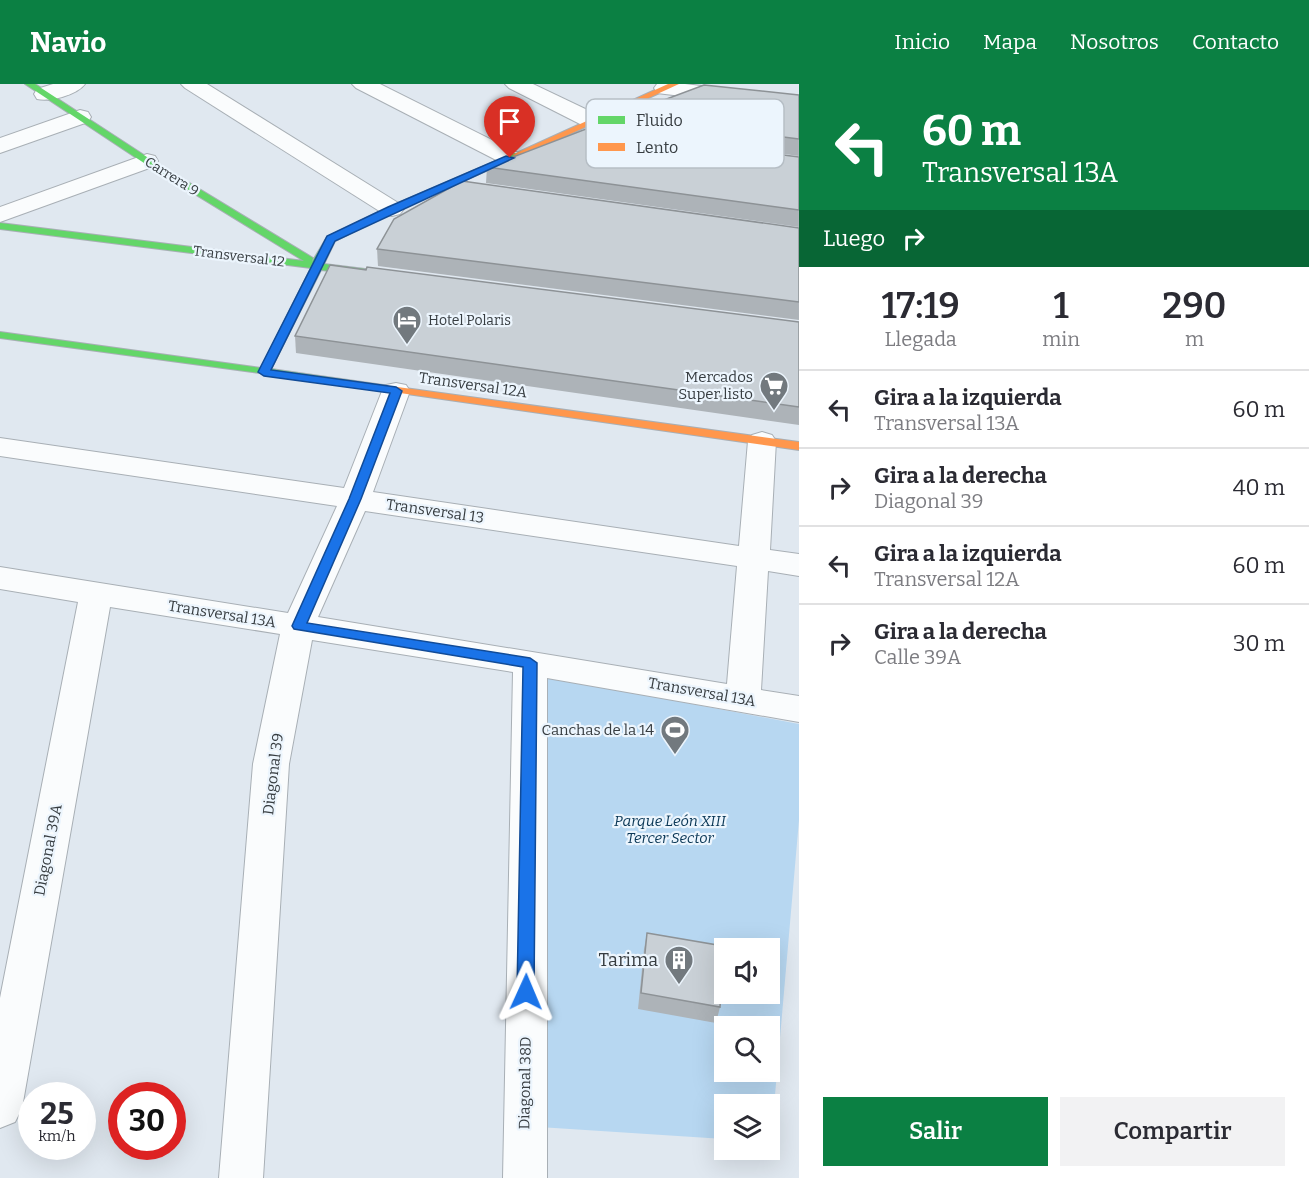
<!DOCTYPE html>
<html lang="es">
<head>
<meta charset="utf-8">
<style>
  :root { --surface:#fff; --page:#f2f2f3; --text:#2b2b33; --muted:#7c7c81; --line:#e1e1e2; --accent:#0b8043 }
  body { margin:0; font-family:Bitter,serif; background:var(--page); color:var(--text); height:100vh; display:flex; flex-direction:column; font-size:22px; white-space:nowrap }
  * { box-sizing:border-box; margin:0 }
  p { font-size:20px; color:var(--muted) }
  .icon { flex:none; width:33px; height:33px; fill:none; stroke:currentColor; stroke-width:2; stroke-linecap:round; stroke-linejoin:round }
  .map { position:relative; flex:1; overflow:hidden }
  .panel { display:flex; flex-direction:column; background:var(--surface); width:510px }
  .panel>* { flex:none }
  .top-card { background:#0b8043; color:#fff; overflow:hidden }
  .buttons { position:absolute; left:714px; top:854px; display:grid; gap:12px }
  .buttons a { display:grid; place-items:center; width:66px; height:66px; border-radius:0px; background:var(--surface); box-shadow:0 6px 24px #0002; font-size:30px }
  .speed { position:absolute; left:18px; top:998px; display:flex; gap:12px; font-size:30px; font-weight:700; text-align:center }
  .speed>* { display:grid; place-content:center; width:78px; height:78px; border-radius:50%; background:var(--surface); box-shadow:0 6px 24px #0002; line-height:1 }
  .speed small { font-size:15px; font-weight:400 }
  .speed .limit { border:9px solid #d22; background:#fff; color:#111 }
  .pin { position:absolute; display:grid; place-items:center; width:51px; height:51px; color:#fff; margin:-62px -26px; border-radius:50% 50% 50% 0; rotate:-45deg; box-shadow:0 0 6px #0007 }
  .pin .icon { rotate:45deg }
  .me { position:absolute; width:66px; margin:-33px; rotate:1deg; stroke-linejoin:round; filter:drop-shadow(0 0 4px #0008) }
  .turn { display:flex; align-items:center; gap:21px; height:126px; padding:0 24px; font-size:27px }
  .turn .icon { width:78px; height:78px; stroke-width:2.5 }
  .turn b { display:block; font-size:42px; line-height:51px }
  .then { display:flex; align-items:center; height:57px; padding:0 24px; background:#0003; gap:12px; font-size:22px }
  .eta { display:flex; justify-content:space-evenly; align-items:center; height:102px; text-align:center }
  .eta b { font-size:36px; font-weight:600; line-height:42px }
  .button { display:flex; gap:12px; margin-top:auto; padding:12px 24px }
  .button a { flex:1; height:69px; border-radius:0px; background:var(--accent); color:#fff; font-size:24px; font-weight:600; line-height:69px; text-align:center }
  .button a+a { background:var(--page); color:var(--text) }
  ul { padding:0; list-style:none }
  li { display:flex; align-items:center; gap:18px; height:78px; padding:0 24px; border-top:2px solid var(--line) }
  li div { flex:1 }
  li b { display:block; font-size:22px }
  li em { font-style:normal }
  header { display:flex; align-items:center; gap:36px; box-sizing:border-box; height:84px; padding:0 30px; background:var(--accent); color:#fff }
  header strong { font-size:28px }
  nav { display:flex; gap:33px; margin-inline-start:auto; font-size:21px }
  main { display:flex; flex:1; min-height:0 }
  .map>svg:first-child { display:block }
</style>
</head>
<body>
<header>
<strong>Navio</strong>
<nav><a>Inicio</a><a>Mapa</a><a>Nosotros</a><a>Contacto</a></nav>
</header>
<main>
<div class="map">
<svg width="799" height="1094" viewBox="0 0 799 1094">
  <rect width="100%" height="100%" fill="#e0e8f0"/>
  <!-- green -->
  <path fill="#b7d7f1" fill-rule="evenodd" d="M543,592L799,640V736L771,1057L770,1020H724V1055L539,1043ZM724,864H770V909H724ZM724,942H770V987H724Z"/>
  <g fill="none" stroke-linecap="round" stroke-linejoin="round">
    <!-- street casing -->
    <g stroke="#a8afb5" stroke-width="2">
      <g id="street">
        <path d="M53,0H85C77,11 50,18 37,15L34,10L37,5Z"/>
        <path d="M181,0H207L400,120L404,125L400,130L392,132L384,130L185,4Z"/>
        <path d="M352,0H380L518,69L521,74L518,79L510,81L502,79L356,4Z"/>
        <path d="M505,0H533L600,32L603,37L600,42L592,44L584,42L509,4Z"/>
        <path d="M657,0H685L799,14V26L665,10L657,9L654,4Z"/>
        <path d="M80,26L88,28L91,33L88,38L0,69V54Z"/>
        <path d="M147,70L155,72L158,77L155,82L0,138V123Z"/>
        <path d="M396,299L406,301L410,307L373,408L739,462L748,357L752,351L762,348L772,351L776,357L770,466L799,470V492L768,487L761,606L799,612V638L547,594V1094H503L513,588L312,556L289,680L263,1094H219L253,680L280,550L110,523L22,1024L15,1038L0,1044V914L78,518L0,505V483L288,529L337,422L0,372V354L344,404L382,307L386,301ZM365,427L737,482L727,600L318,533Z"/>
      </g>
    </g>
    <!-- fast casing -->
    <g stroke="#a8afb5" stroke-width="2">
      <path id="fast" d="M25,0H35L150,75L313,174L312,178L327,153L389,123L514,69L522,71L395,127L335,157L324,180L373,186L378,189L373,192L321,186L271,285L383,301L387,302V306L0,254V248L261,284L311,184L0,145V139L304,177L144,79Z"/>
    </g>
    <!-- slow casing -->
    <g stroke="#a8afb5" stroke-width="2">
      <g id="slow">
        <path d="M668,0H679L520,73L512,71Z"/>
        <path d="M383,301L799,358V366L379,306V302Z"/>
      </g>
    </g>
    <!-- street -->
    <use href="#street" fill="#fafcfd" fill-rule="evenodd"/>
    <!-- fast -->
    <use href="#fast" fill="#63d668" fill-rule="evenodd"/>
    <!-- slow -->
    <use href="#slow" fill="#ff974d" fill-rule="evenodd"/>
  </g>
  <!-- wall -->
  <g fill="#adb3b8">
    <path d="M799,11V72L619,48L621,32Z"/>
    <path d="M799,73V143L486,99L487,83Z"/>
    <path d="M799,144V236L378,182L377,165Z"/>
    <path d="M366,186L799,238V341L296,269L295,252Z"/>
    <path d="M647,849L720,923L716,939L638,925L644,865Z"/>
  </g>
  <!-- building -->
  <g fill="#c9d0d6" stroke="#8d9296" stroke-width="1.5">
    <path d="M704,1L799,11V55L621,32Z"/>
    <path d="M586,45L799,73V126L487,83Z"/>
    <path d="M462,97L799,144V218L377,165L394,135Z"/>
    <path d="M330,181L366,186L367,183L799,238V323L295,252Z"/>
    <path d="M647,849L723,862L720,923L641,909Z"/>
  </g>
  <!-- route -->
  <path fill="#1a73e8" stroke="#114b97" stroke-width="1.5" d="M506,72L514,74L335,157L271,286L396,303L402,307L361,415L307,539L530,574L537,579L534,908L532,913L526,915L520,913L517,908L523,583L294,545L292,542L349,415L390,309L264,292L258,288L327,152L388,123Z"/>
  <!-- icons -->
  <defs>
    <g id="hotel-pin" transform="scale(1.5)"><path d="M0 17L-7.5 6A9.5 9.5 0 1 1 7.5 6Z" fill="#72797e" stroke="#ecf5fd"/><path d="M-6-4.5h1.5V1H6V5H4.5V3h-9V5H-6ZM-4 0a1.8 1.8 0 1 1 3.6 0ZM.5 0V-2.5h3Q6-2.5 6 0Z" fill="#fff"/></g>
    <g id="supermarket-pin" transform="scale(1.5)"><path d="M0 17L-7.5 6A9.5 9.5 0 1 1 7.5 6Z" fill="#72797e" stroke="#ecf5fd"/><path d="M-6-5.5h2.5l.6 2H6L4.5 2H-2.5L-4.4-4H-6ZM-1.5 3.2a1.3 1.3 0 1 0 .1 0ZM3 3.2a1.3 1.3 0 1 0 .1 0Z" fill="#fff"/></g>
    <g id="stadium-pin" transform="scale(1.5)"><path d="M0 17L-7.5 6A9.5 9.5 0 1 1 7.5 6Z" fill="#72797e" stroke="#ecf5fd"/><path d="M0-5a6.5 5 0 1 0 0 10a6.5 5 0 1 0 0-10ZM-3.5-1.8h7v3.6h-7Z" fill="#fff"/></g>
    <g id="building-pin" transform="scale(1.5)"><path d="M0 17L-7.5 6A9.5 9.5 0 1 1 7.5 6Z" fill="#72797e" stroke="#ecf5fd"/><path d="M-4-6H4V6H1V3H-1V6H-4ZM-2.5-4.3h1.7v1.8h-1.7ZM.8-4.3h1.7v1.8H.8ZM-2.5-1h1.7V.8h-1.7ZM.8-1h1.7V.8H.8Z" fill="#fff"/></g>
  </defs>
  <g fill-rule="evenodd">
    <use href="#hotel-pin" x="407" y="236"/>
    <use href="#supermarket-pin" x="774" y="302"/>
    <use href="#stadium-pin" x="675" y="646"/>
    <use href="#building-pin" x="679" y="876"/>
  </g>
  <g text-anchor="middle" stroke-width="4.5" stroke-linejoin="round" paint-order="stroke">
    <!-- far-street labels -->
    <g font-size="14" fill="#373d41" stroke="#ecf5fd">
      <text transform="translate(172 92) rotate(32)" y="5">Carrera 9</text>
      <text transform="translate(239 172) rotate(7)" y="5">Transversal 12</text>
    </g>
    <!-- far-poi labels -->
    <g font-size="14" fill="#373d41" stroke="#ecf5fd" text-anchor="start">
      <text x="428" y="241">Hotel Polaris</text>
    </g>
    <!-- poi labels -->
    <g font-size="15" fill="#373d41" stroke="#ecf5fd" text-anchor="end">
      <text x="753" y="298">Mercados<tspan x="753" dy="17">Super listo</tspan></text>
      <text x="654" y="651">Canchas de la 14</text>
    </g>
    <!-- street labels -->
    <g font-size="15" fill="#373d41" stroke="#ecf5fd">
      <text transform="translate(473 301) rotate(8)" y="5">Transversal 12A</text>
      <text transform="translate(435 427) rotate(8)" y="5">Transversal 13</text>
      <text transform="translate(222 530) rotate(9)" y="5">Transversal 13A</text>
      <text transform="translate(702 608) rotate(10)" y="5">Transversal 13A</text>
      <text transform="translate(273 690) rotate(-83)" y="5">Diagonal 39</text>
      <text transform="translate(48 766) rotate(-79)" y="5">Diagonal 39A</text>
      <text transform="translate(525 999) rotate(-89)" y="5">Diagonal 38D</text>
    </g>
    <!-- park labels -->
    <g font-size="15" font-style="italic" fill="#0a3756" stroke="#ecf5fd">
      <text x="670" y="742">Parque León XIII<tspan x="670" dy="17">Tercer Sector</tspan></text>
    </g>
    <!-- near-poi labels -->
    <g font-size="18" fill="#373d41" stroke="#ecf5fd" text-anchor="end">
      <text x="658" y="882">Tarima</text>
    </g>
  </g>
  <!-- legend -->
  <rect x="586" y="15" width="198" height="69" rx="9" fill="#ecf5fd" stroke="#b6bec5" stroke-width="1.5"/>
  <rect x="598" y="32" width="27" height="8" fill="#63d668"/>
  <rect x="598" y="59" width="27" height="8" fill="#ff974d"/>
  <g font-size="16" fill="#373d41">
    <text x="636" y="42">Fluido</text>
    <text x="636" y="69">Lento</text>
  </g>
</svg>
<div class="buttons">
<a><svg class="icon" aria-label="sound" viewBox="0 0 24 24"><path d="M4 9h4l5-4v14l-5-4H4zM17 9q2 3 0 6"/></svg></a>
<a><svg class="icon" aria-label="search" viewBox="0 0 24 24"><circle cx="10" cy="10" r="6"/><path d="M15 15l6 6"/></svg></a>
<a><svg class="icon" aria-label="layers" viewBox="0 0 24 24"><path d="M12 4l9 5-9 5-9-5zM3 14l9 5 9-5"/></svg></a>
</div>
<div class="speed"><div>25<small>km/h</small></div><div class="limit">30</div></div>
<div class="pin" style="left:510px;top:74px;background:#d93025"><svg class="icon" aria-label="arrive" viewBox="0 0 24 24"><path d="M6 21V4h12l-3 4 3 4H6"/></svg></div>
<svg class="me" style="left:526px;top:908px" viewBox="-20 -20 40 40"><path d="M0-17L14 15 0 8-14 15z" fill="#1a73e8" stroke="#fff" stroke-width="4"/></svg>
</div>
<section class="panel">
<div class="top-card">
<div class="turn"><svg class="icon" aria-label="left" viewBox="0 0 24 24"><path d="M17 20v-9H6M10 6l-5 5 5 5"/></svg><div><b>60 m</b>Transversal 13A</div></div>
<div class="then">Luego<svg class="icon" aria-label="right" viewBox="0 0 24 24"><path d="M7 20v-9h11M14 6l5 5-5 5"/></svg></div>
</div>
<div class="eta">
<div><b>17:19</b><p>Llegada</p></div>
<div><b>1</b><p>min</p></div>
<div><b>290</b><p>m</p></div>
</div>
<ul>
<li><svg class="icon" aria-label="left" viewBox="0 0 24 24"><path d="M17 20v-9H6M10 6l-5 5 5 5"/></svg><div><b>Gira a la izquierda</b><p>Transversal 13A</p></div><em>60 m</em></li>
<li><svg class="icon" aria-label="right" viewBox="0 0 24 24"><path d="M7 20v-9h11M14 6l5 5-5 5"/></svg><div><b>Gira a la derecha</b><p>Diagonal 39</p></div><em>40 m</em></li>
<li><svg class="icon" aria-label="left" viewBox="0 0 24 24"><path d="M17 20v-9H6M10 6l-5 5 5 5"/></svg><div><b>Gira a la izquierda</b><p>Transversal 12A</p></div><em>60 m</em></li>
<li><svg class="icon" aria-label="right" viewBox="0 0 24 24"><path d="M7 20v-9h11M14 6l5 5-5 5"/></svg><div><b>Gira a la derecha</b><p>Calle 39A</p></div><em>30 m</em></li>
</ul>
<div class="button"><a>Salir</a><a>Compartir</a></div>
</section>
</main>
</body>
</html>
